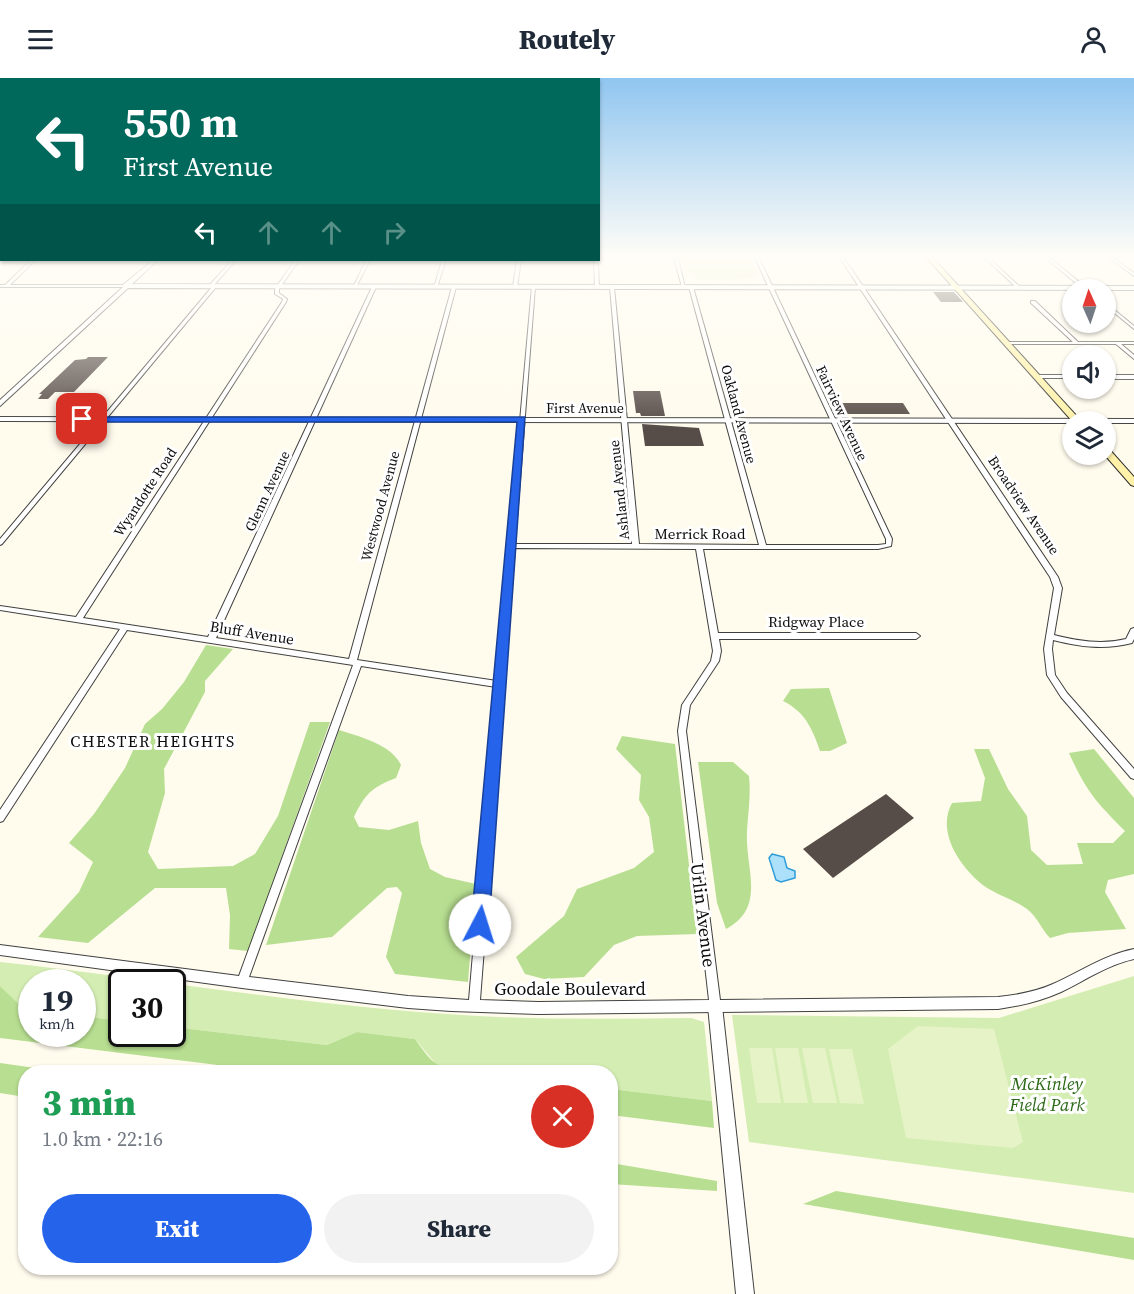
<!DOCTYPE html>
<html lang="en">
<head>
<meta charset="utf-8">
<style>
  :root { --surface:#fff; --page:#f2f2f3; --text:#1f2937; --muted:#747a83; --accent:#2563eb }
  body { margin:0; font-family:"Source Serif 4",serif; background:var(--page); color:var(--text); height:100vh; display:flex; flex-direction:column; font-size:22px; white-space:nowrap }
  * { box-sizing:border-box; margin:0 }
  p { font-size:20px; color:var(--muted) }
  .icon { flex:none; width:33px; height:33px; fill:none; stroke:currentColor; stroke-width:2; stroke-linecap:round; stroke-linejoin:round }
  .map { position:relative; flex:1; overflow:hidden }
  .details { position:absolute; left:18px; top:987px; width:600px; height:210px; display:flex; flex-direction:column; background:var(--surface); border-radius:24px; box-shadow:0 2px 4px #0004 }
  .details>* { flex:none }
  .hud { position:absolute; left:0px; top:0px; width:600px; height:183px; box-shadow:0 2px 4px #0004; background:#00695c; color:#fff; overflow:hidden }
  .needle { width:39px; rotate:357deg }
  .tools { position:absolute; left:1062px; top:201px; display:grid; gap:12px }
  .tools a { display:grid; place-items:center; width:54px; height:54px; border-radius:50%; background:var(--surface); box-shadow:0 2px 4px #0004; font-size:30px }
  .speed { position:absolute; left:18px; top:891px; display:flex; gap:12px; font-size:30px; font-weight:700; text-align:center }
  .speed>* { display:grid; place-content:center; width:78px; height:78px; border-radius:50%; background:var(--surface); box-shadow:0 2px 4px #0004; line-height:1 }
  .speed small { font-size:15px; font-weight:400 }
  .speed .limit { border:3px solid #111; border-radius:9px; background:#fff; color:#111 }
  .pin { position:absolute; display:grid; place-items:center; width:51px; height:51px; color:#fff; margin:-26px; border-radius:12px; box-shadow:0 3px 9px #0006 }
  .me { position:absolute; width:66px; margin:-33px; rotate:5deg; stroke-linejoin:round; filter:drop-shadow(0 0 4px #0008) }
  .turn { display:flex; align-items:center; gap:21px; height:126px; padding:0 24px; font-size:27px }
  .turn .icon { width:78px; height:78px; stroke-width:2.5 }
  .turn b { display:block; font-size:42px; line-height:51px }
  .lanes { display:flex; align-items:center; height:57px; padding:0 24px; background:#0003; justify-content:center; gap:30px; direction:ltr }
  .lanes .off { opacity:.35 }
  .round { display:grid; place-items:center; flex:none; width:63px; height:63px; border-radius:32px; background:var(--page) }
  .headline { display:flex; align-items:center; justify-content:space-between; height:102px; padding:0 24px }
  h1 { font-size:36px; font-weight:800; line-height:45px; color:#1e9e55 }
  .action { display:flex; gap:12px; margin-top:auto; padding:12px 24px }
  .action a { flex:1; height:69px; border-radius:36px; background:var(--accent); color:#fff; font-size:24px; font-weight:800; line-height:69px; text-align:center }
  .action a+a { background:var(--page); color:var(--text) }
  header { display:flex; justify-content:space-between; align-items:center; height:78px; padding:0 24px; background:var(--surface); font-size:27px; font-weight:800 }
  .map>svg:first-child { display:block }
</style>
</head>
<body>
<header><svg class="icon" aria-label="menu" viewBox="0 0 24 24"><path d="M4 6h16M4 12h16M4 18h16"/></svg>Routely<svg class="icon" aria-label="person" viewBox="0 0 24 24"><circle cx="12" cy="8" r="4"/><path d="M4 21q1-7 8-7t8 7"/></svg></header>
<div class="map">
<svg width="1134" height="1216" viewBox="0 0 1134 1216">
  <rect width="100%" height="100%" fill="#fffbed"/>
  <!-- green -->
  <g fill="#d4edb3">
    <path d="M0,884C149,900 297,926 446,936C528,942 610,941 691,940L704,944L712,1023L611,1011L610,994H473L440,991L415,961L357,954L327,967L173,949L172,904H122L121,943L83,938L82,904H32L31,931L23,930L0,908Z"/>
    <path d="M1134,898V1115L749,1064L732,937L999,940Z"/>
  </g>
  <!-- forest -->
  <g fill="#b8df91">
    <path d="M206,567L233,571L205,603V614L164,691L165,715L148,774L158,791L233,788L255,776L278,738L310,644H330L248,873L229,871L230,837L226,810H155L88,865L38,859L79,814L93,784L69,765L94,736L125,690L145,646L162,631L184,604Z"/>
    <path d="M829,610L847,665L830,673H820C812,650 805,634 783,623L791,611Z"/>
    <path d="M339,652C360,659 391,666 401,687L396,700C372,709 365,716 354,739L359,749L389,752L418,743L421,765L430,791L445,799L476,806L468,904L395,896L386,879L402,815L397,809L387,810L332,859L266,867Z"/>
    <path d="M622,658L675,666L697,856L637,858L614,867L584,899L544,901L525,896L516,879L564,838L577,811L634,790L654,774L649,739L639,722L641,697L616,671Z"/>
    <path d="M974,671H989L1008,711L1027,738L1031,772L1047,787L1083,786L1077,765H1113L1125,753C1096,724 1086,713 1069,675L1094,671L1134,720V796L1108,802L1105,814L1126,851L1068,855L1050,860C1042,852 1036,837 1027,831C1012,820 992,816 978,803C957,784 937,752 952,725L981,723L985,700Z"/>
    <path d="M698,684H733L749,698C751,719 748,734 747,754C745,791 767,829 726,851L717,825Z"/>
    <path d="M0,908L23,930L31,931L32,956H82L83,938L121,943L122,956H172L173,949L327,967L357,954L415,961C436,991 438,990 473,994H274L0,960Z"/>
    <path d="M0,985L64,994H26L25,1019L0,1015Z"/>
    <path d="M611,1011L712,1023L714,1050L611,1037Z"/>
    <path d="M611,1085L717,1103V1113L611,1106Z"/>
    <path d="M836,1113L1134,1160V1182L803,1126Z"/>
  </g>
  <!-- pitch -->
  <g fill="#e6f3c6">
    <path d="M681,180H751L759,198L743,201L699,202L692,195H685Z"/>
    <path d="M918,948L994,951L1023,1064L1013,1070L906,1060L888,971Z"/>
    <path d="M749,970H772L781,1025H757Z"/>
    <path d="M775,970H798L808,1025H784Z"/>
    <path d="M802,970H825L837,1025H813Z"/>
    <path d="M829,971H852L864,1026L840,1025Z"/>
  </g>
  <!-- water -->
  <path fill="#ade1fb" stroke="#2d9cd9" stroke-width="1.5" d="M772,776L784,779L787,790L795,793V800L781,804L776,802L769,780Z"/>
  <!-- building -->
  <g fill="#574d48">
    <path d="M933,214H954L963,224H941Z"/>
    <path d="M88,279H108L74,314H55L48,321H38L42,316H39L75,282L86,281Z"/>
    <path d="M633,313H660L665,338H641L640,335H636Z"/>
    <path d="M835,325H903L910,336H841Z"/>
    <path d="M642,346L699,350L704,368H645Z"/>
    <path d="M886,716L914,740L833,800L803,771Z"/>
  </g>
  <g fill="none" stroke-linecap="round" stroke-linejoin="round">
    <!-- minor casing -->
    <g stroke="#404040" stroke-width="2">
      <g id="minor">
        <path d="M674,180H678L685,210L682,209Z"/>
        <path d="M755,180H759L892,461L891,468L878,471H703L718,555H916L920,558L916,561H719L721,573L719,583L690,627L686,653L720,922L998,919C1017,917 1035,914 1053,906C1080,894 1104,877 1134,871V881C1107,887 1086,902 1061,914C1041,923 1020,928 998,931L538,936L451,933L408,930L242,910L0,877V867L239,898L353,587L127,552L3,743L0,744V732L120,551L0,532V528L76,539L282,224L283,221L275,216V211L295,182H299L279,211V215L287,221L286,224L83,540L208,559L372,209L374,208L376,209L216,560L349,581L452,209L454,208L456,209L357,582L497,603L532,208L535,209L515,466H632L610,209L612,208L614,209L639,466L759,467L689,209L691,208L693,209L766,467H878L886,466V461ZM515,470L696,471L713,573L711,583L682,627L678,653L709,922L538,924L480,922ZM361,588L496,609L469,922L408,918L249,899Z"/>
        <path d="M840,180H844L1058,499L1062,510L1054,557C1078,563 1102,567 1126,561L1131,551L1134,550V561L1132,565C1105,572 1080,569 1053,562L1052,571L1055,597L1067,615L1134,691V701L1131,700L1061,619L1047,597L1044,571L1054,510L1050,499Z"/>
        <path d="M985,180H989L1020,209V211H1018Z"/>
        <path d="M1046,180H1050L1089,212H1084Z"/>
        <path d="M1109,180H1113L1134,195V198Z"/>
        <path d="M31,182H35L10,207H125L127,208L125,209H0V207H5Z"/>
        <path d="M232,182H236L214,207H216V209L2,466L0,467V461L212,209L209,208Z"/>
        <path d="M366,182H370L356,209L353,210Z"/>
        <path d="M442,182H446L437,209L434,210Z"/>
        <path d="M517,182H521L517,209L515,210L513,209Z"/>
        <path d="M594,182H598L599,209L597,210L595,209Z"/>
        <path d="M1031,223H1035L1078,264H1134V266H1121L1134,277V281L1116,266H1005V265L1007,264H1073L1031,225Z"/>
        <path d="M1106,225L1134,248V251L1106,228Z"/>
        <path d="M1037,297H1072V300H1035L1034,299Z"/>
        <rect x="1106" y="297" width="28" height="4"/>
      </g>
    </g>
    <!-- tertiary casing -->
    <g stroke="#404040" stroke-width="2">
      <g id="tertiary">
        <path d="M153,182H158L132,206L1134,208V212L128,210L0,328V322L123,209V207Z"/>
        <path d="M0,339L1134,341V345H1106V344H1072V345L0,343Z"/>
        <path d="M715,921L720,923L722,928L754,1216H736L708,928L710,923Z"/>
      </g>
    </g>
    <!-- secondary casing -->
    <g stroke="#2f2f2f" stroke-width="2">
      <g id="secondary">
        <path d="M927,180H933L1082,344H1073Z"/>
        <path d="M1106,370L1109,371L1134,399V408L1131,407L1104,376Z"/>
      </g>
    </g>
    <!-- minor -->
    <use href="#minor" fill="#fff" fill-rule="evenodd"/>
    <!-- tertiary -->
    <use href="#tertiary" fill="#fff" fill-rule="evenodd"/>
    <!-- secondary -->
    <use href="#secondary" fill="#fff2a8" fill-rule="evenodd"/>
  </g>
  <!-- sky -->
  <linearGradient id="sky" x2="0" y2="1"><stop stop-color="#90c6f0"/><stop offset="0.51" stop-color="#fffdf7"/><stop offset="1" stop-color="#fffdf7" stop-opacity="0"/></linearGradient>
  <rect width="1134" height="350" fill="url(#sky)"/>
  <!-- route -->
  <path fill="#2563eb" stroke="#184099" stroke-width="1.5" d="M78,339H525L489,847L486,853L480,855L474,853L471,847L517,344H82L77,341Z"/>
  <g text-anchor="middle" stroke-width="6" stroke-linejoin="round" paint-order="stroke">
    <!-- far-street labels -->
    <g font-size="14" fill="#0d0d0d" stroke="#fff">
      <text x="585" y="335">First Avenue</text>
      <text transform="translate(842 335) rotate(65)" y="5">Fairview Avenue</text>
      <text transform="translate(739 336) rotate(75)" y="5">Oakland Avenue</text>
      <text transform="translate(619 412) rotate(-96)" y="5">Ashland Avenue</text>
      <text transform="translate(267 413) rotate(-65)" y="5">Glenn Avenue</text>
      <text transform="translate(145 414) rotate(-57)" y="5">Wyandotte Road</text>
      <text transform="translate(1024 427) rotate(56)" y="5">Broadview Avenue</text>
      <text transform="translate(380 428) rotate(-75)" y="5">Westwood Avenue</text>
    </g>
    <!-- street labels -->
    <g font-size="15" fill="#0d0d0d" stroke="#fff">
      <text x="700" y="461">Merrick Road</text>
      <text x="816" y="549">Ridgway Place</text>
      <text transform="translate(252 555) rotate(9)" y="5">Bluff Avenue</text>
    </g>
    <!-- neighbourhood labels -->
    <g font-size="16" letter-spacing="1.5" fill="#0d0d0d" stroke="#fff">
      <text x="153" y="669">CHESTER HEIGHTS</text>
    </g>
    <!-- near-street labels -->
    <g font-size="18" fill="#0d0d0d" stroke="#fff">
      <text transform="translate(703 837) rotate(83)" y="6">Urlin Avenue</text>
      <text x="570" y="917">Goodale Boulevard</text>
    </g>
    <!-- near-park labels -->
    <g font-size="18" font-style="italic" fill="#2d6a18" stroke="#fff">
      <text x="1047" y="1012">McKinley<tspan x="1047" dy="21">Field Park</tspan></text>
    </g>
  </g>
</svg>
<div class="tools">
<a><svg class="needle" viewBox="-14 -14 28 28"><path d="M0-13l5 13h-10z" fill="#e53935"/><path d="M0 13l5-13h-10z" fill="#747a83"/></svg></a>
<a><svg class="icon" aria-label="sound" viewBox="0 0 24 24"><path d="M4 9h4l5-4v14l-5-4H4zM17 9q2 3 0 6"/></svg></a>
<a><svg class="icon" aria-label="layers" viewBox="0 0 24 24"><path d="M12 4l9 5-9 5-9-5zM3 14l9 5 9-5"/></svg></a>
</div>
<div class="speed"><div>19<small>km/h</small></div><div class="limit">30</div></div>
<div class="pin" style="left:82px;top:341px;background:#d93025"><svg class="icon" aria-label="arrive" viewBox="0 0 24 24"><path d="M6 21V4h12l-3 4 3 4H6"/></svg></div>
<svg class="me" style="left:480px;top:847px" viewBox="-20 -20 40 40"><circle r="19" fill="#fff"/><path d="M0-13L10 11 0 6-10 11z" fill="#2563eb"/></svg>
<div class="hud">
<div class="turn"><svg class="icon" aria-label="left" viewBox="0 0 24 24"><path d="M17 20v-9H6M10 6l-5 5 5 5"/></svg><div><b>550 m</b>First Avenue</div></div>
<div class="lanes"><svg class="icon" aria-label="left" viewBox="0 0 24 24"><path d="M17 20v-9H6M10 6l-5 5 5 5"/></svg><svg class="icon off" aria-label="ahead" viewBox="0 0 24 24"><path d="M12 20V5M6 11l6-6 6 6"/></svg><svg class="icon off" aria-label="ahead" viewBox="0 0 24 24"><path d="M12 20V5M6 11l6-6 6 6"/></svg><svg class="icon off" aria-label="right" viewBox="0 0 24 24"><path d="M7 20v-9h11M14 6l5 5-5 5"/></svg></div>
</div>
<section class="details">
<div class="headline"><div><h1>3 min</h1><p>1.0 km · 22:16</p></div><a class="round" style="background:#d93025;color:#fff"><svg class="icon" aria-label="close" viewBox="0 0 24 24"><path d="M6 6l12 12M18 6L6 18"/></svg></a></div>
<div class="action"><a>Exit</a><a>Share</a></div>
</section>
</div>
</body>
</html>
